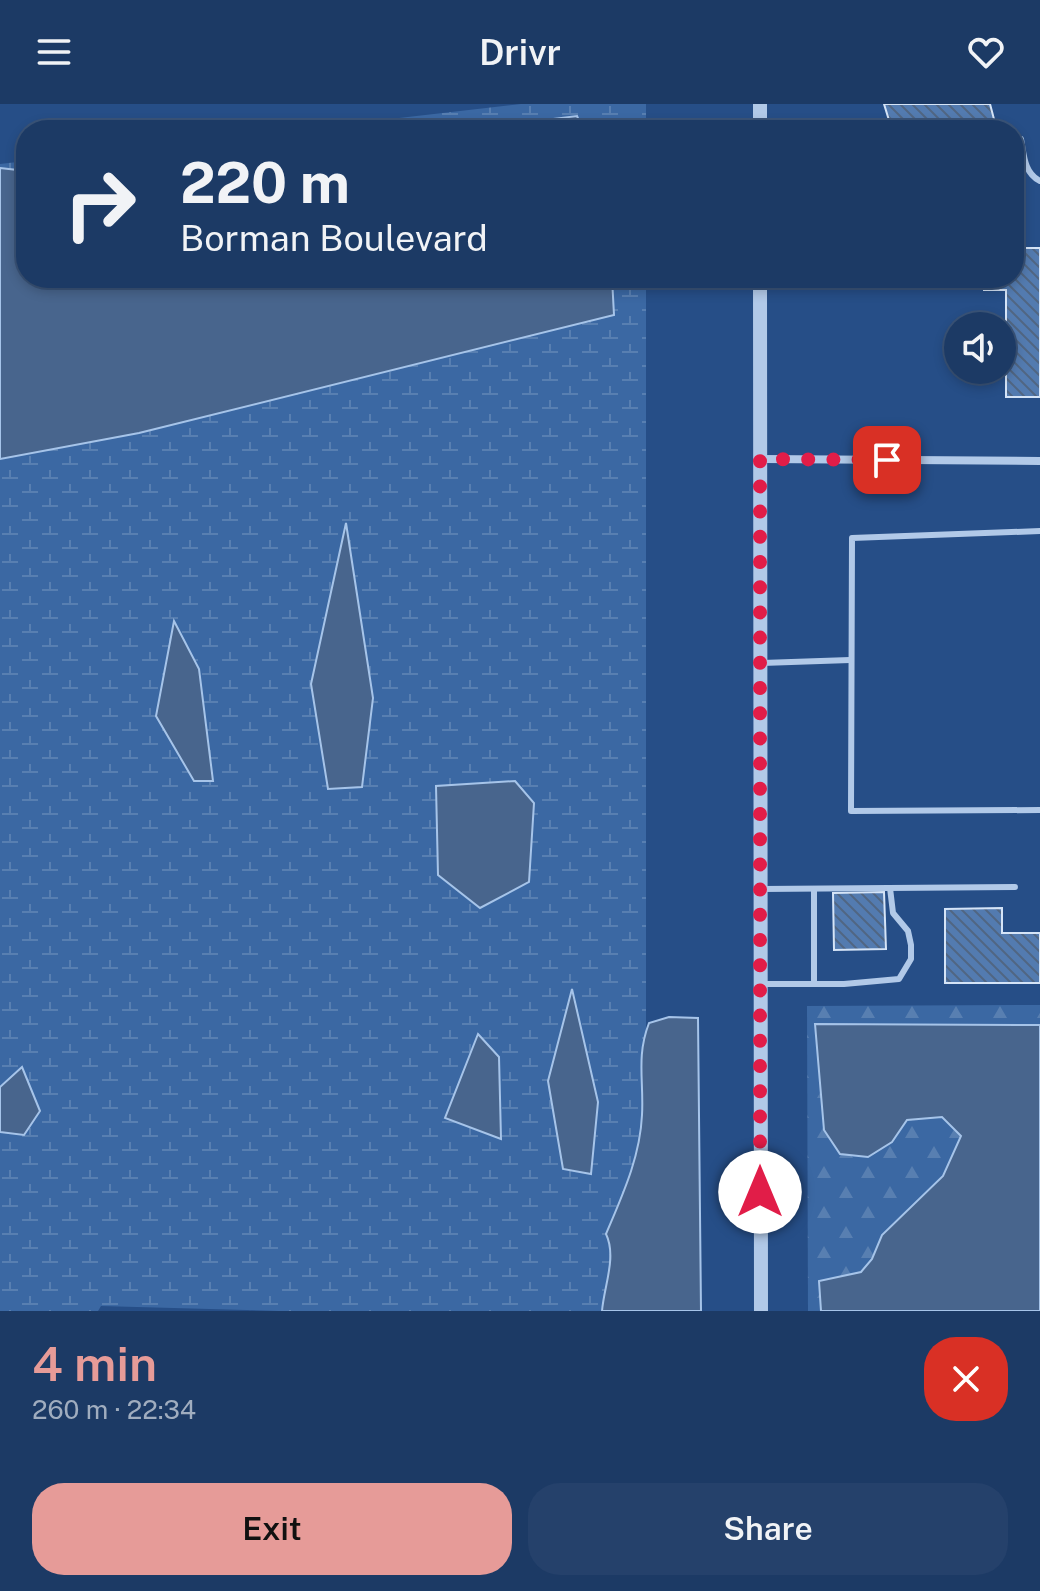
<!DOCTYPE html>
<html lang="en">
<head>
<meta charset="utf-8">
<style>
  :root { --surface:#1c3a65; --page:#25416b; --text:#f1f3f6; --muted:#a0adbf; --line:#3a5479; --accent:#e69b98 }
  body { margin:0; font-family:"Public Sans",sans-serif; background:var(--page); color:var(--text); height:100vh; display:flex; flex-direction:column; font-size:30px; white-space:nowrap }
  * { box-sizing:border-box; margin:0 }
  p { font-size:26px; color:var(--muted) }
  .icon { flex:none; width:44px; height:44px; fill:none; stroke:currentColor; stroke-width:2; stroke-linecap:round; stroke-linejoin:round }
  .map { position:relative; height:1207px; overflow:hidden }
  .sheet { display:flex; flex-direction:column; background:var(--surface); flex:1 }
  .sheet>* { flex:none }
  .top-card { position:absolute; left:16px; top:16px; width:1008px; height:168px; border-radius:32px; box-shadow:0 4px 12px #0003,0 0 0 2px var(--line); background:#1c3a65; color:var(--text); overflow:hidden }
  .fabs { position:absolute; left:944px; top:208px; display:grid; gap:16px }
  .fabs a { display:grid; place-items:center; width:72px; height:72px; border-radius:50%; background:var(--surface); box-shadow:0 4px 12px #0003,0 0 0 2px var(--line); font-size:40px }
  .pin { position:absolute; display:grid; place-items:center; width:68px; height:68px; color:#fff; margin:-34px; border-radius:16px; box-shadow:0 4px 12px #0006 }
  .me { position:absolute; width:88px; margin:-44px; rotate:0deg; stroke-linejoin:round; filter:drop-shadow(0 0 6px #0008) }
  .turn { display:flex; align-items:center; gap:28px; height:168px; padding:0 32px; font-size:36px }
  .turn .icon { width:104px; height:104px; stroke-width:2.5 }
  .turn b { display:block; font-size:56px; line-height:68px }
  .round { display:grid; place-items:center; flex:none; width:84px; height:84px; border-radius:32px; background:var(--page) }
  .head { display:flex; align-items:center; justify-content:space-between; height:136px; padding:0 32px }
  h1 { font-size:48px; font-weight:600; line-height:60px; color:var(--accent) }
  .action { display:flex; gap:16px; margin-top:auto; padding:16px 32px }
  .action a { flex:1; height:92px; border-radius:32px; background:var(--accent); color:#111; font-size:32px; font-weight:600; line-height:92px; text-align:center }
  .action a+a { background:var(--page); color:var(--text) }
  header { display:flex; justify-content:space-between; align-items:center; height:104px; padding:0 32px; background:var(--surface); font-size:36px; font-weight:600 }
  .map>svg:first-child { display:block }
</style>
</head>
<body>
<header><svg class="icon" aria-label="menu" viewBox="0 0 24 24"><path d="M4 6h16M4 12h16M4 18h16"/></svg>Drivr<svg class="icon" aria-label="heart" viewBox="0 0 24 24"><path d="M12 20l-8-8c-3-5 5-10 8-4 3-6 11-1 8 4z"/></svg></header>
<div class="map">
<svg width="1040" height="1207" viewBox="0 0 1040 1207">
  <defs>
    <pattern id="forest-firs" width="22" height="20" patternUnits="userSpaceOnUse" patternTransform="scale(2)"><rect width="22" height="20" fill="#3b68a3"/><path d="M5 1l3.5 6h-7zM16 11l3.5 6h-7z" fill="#587fb1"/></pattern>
    <pattern id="wetland-marsh" width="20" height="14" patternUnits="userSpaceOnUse" patternTransform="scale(2)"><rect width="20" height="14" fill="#3b68a3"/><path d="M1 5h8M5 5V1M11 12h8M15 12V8" fill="none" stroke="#587fb1"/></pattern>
    <pattern id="building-back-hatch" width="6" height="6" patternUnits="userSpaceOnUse" patternTransform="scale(2)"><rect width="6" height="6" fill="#537bb0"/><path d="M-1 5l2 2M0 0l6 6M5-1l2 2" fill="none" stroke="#506683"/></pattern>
  </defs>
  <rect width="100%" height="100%" fill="#264e87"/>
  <!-- forest -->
  <path fill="url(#forest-firs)" d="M1040,901V1207H808L807,902Z"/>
  <!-- wetland -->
  <g fill="url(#wetland-marsh)">
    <path d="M521,0H646V26H295Z"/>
    <path d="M26,57V174H646V1207H279L101,1202L98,1207H0V60Z"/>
  </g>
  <!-- water -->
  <g fill="#48658d" stroke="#a6c4e9" stroke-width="2">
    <path d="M577,12L583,26H464Z"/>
    <path d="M0,64L26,67V174H612L614,211L139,329L0,355Z"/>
    <path d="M346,419L373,594L362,683L328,685L311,580Z"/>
    <path d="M174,517L199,565L213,677H194L156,612Z"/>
    <path d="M515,677L534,699L529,778L480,804L438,771L436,682Z"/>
    <path d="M572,885L598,998L591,1070L563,1065L548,977Z"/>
    <path d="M669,913L698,914L701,1207H602C604,1182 617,1153 606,1130C622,1092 640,1054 642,1011C644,977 636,953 649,919Z"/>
    <path d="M815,920L1040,921V1207H821L819,1177L861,1168L872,1155L882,1131L943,1072L961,1032L942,1013L907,1016L892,1038L868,1053L840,1050L824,1026Z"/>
    <path d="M478,930L499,953L501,1035L445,1014Z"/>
    <path d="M22,963L40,1007L24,1031L0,1028V983Z"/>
  </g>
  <!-- building -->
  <g fill="url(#building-back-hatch)" stroke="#d5e4f7" stroke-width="2">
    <path d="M884,0H990L995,19L968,26H892Z"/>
    <path d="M1014,144H1040V293H1006V186H984V174H1014Z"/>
    <path d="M884,788L886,845L834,846L833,789Z"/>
    <path d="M1002,804V829H1040V879H945V805Z"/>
  </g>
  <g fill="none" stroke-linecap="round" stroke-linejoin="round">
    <!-- service -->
    <g stroke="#b1c9e8" stroke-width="6">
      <path d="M1014,37L1021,35C1024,51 1024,69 1040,77"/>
      <path d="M1040,427L852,434L851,707L1040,706"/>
      <path d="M760,559L850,556"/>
      <path d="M760,785L1015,783"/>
      <path d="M814,785V880"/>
      <path d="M760,880H844L899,875L911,855V841L908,827L893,809L890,784"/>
    </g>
    <!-- minor -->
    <path stroke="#b1c9e8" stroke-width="8" d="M760,355L1040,357"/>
    <!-- tertiary -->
    <g stroke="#b1c9e8" stroke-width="14">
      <path d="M760,0V26"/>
      <path d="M760,174L761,1207"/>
    </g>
  </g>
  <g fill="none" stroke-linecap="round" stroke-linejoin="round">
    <!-- route -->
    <path stroke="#e11d48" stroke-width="14" stroke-dasharray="0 25.2" d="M760,1088V355L887,356"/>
  </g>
</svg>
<div class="fabs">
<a><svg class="icon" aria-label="sound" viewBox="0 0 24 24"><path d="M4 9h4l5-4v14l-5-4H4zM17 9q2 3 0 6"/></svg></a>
</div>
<div class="pin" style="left:887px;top:356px;background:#d93025"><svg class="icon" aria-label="arrive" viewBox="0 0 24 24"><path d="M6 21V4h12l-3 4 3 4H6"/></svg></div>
<svg class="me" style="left:760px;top:1088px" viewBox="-20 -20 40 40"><circle r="19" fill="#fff"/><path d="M0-13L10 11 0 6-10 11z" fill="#e11d48"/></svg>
<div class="top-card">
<div class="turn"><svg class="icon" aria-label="right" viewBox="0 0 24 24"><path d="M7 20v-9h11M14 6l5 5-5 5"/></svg><div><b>220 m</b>Borman Boulevard</div></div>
</div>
</div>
<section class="sheet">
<div class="head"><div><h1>4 min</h1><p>260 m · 22:34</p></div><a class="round" style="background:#d93025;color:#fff"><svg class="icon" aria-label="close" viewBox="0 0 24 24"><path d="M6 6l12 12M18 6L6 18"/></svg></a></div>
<div class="action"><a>Exit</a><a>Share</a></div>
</section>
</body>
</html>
